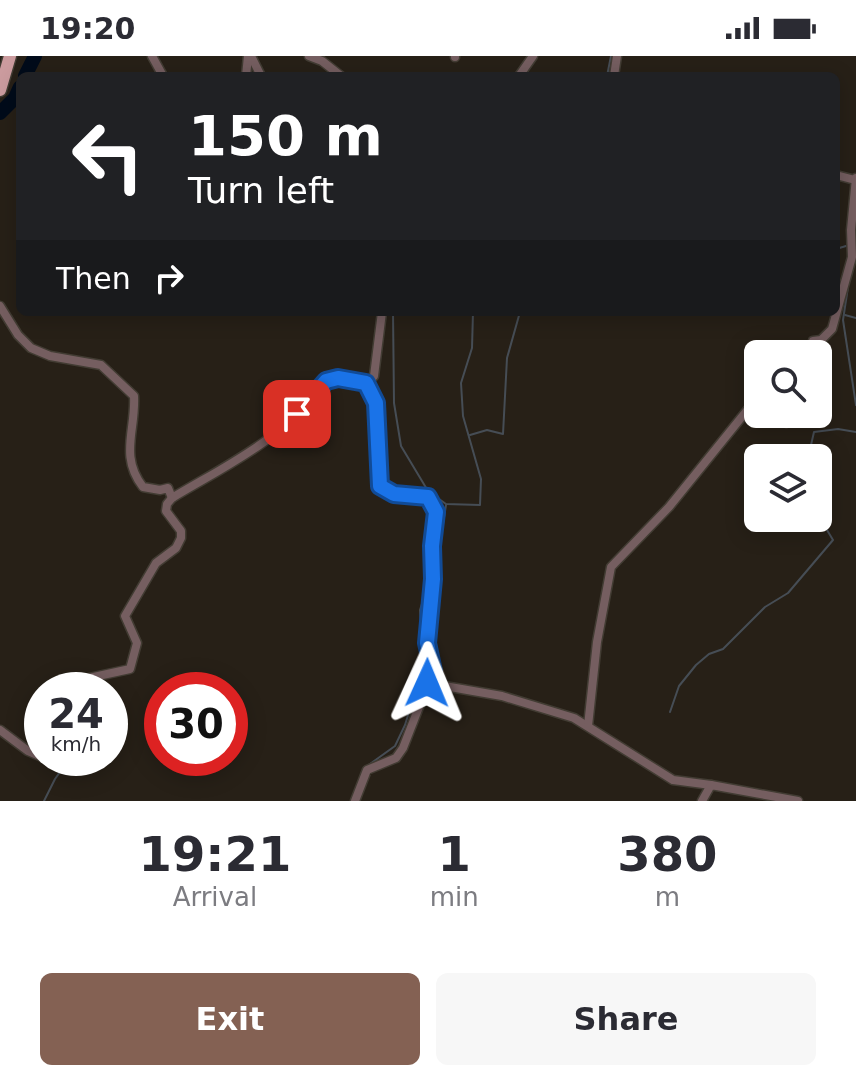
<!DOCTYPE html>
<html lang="en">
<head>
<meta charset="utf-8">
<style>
  :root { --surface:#fff; --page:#f7f7f7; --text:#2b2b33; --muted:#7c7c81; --accent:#846153 }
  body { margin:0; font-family:"DejaVu Sans",sans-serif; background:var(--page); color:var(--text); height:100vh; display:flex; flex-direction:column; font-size:30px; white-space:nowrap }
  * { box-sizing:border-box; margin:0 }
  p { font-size:26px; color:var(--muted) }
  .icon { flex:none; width:44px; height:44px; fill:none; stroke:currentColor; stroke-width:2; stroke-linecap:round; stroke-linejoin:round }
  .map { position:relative; height:745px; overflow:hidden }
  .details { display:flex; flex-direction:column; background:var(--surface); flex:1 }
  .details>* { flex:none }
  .hud { position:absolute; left:16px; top:16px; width:824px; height:244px; border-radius:12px; box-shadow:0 4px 20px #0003; background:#202124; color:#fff; overflow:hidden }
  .buttons { position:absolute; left:744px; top:284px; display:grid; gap:16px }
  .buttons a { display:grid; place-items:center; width:88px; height:88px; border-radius:12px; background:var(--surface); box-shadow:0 4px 20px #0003; font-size:40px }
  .speed { position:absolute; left:24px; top:616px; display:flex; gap:16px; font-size:40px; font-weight:700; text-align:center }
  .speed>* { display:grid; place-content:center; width:104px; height:104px; border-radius:50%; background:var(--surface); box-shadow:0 4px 20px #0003; line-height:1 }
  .speed small { font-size:20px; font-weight:400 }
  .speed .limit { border:12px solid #d22; background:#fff; color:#111 }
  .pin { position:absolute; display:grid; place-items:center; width:68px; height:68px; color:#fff; margin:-34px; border-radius:16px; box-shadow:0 4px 12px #0006 }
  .me { position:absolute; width:88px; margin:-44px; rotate:1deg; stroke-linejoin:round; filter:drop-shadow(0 0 6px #0008) }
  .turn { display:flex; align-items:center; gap:28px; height:168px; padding:0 40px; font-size:36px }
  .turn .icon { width:104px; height:104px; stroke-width:2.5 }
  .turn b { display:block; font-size:56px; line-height:68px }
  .then { display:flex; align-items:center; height:76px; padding:0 40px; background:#0003; gap:16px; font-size:30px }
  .eta { display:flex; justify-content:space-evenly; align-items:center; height:136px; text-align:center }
  .eta b { font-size:48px; font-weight:800; line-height:56px }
  .button { display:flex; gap:16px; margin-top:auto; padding:16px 40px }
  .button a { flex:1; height:92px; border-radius:12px; background:var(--accent); color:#fff; font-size:32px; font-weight:800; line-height:92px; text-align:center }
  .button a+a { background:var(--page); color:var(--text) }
  .status { display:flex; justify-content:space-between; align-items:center; height:56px; padding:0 40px; background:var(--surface); direction:ltr }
  .status svg { height:22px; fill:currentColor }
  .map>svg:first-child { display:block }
</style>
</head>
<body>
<div class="status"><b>19:20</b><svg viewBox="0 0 49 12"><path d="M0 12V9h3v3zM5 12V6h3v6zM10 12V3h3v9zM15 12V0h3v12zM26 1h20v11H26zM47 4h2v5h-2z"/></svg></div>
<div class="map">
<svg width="856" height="745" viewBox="0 0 856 745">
  <rect width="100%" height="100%" fill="#272017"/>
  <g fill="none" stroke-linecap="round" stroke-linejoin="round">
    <!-- stream -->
    <g stroke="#464d55" stroke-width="2">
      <path d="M607,20L611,0"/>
      <path d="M856,187V186"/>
      <path d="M836,193L846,190"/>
      <path d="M848,231L843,264L856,349"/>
      <path d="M393,256L394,347L401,390L428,435L446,448L480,449L481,423L463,360L461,327L472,292L473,256"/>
      <path d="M845,259L856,262"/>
      <path d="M470,379L487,374L503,378L507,302L520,256"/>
      <path d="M808,402L814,376L838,373L856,376"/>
      <path d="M438,500L446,449"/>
      <path d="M670,656L679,630L696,609L709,598L723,593L765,551L788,537L833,484L818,459"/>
      <path d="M363,713L395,690L405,669L423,610L420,554L428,529"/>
      <path d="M44,745L55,723L70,702"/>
    </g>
    <!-- river -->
    <g stroke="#000b1a" stroke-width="14">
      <path d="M25,20L35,0"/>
      <path d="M0,57L15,42L20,31"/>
    </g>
    <!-- street casing -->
    <g stroke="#423c33" stroke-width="11">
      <g id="street">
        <path d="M152,0L163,20"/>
        <path d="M251,0L261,20"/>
        <path d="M309,0L322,5L341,20"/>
        <path d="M455,1V0"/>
        <path d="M246,20L248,0"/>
        <path d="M519,20L533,0"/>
        <path d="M614,20L617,0"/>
        <path d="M836,119L855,124"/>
        <path d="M0,250L18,279L31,292L50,300L101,309L134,340C136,374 119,400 143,431L160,434L168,432L172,442"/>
        <path d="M812,298L813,285L821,284L832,273L852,201L851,174L856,122"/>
        <path d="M763,358L786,367L798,358"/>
        <path d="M427,627L502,640L574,662L673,724L711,729"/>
        <path d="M77,634L89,622L130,613L137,587L125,560L156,507L176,492L181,482V475L166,455L167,448L172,442C205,422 241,404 272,380C291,364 306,345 324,328C340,313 359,337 374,320L382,256"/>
        <path d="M588,670L597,586L611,511L669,451L749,352L758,356"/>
        <path d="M0,674L28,695L42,701"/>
        <path d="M43,702L58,710L64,702"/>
        <path d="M355,745L367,714L396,702L403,692L433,615L427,587L433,523L432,490L436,456L428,441L394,438L380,430L376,347L366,327"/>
        <path d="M702,745L711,729L798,745"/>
      </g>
    </g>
    <!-- primary casing -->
    <g stroke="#423c33" stroke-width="15">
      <path id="primary" d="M0,34L10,0"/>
    </g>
    <!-- street -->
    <use href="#street" stroke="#755e60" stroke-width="8"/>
    <!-- primary -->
    <use href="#primary" stroke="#cb9b9e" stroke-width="12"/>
  </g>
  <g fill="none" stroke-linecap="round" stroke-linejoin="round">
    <!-- route casing -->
    <g stroke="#114b97" stroke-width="20">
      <path id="route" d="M297,358L326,325L338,322L366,327L376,347L380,430L394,438L428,441L436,456L432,490L433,523L427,587L433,615L427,627"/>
    </g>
    <!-- route -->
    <use href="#route" stroke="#1a73e8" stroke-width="14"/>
  </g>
</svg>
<div class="buttons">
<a><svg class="icon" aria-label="search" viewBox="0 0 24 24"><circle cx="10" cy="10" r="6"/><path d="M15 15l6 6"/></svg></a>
<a><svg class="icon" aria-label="layers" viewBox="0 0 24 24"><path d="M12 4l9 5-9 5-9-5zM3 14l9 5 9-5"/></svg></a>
</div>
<div class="speed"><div>24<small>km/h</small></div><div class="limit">30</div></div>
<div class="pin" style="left:297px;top:358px;background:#d93025"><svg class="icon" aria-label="arrive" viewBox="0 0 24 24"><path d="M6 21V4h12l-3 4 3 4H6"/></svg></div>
<svg class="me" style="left:427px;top:627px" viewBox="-20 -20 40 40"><path d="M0-17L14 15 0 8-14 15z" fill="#1a73e8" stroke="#fff" stroke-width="4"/></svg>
<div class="hud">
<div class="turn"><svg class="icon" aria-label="left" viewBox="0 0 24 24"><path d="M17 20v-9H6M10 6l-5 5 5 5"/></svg><div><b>150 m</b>Turn left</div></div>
<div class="then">Then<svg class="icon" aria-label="right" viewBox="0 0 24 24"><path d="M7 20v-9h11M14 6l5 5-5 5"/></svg></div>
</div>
</div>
<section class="details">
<div class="eta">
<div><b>19:21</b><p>Arrival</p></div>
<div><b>1</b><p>min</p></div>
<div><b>380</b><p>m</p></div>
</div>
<div class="button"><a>Exit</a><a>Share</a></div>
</section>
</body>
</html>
